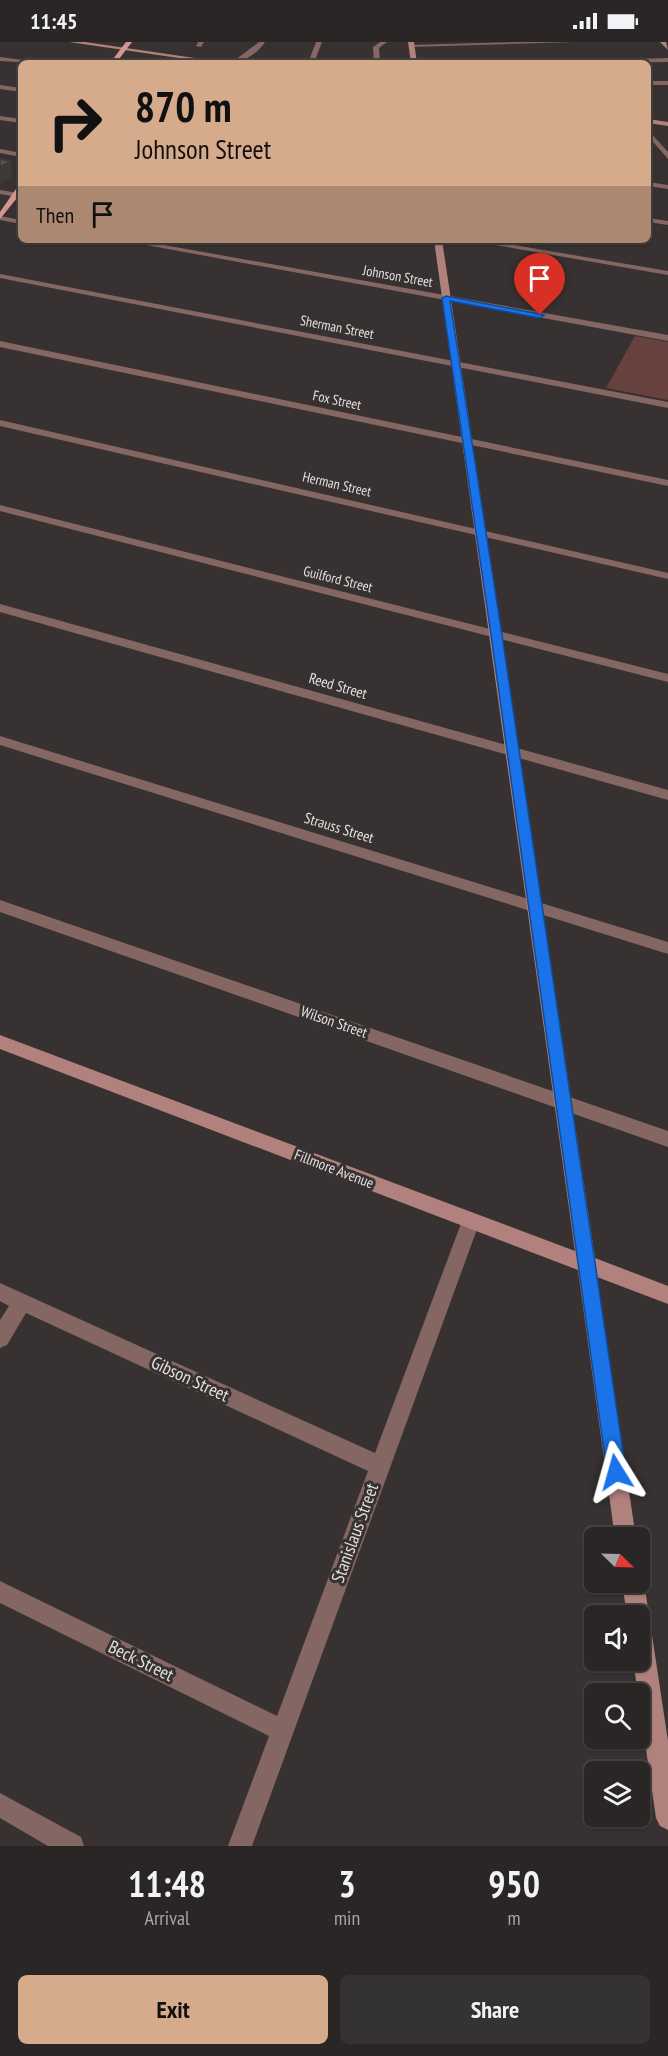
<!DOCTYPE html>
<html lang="en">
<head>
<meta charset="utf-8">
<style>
  :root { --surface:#292625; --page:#353232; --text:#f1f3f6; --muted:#a5a5a7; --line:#454342; --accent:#d6ab8b }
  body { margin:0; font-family:"PT Sans Narrow",sans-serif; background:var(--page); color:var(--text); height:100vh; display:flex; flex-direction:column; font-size:22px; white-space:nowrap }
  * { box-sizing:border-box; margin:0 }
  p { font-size:20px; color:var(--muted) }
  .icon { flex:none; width:33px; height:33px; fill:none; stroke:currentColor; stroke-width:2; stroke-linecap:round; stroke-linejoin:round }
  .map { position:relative; height:1804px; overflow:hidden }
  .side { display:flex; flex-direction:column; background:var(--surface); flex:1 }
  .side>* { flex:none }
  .banner { position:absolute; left:18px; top:18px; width:633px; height:183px; border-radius:9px; box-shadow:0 2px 4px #0004,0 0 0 2px var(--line); background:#d6ab8b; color:#111; overflow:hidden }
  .needle { width:39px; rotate:113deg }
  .tools { position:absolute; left:584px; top:1485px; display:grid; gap:12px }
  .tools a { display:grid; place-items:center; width:66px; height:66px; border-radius:9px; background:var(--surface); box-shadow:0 2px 4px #0004,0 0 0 2px var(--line); font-size:30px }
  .pin { position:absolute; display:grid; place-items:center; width:51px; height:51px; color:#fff; margin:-62px -26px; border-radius:50% 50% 50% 0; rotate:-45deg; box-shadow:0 0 6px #0007 }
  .pin .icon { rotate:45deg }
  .me { position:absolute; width:66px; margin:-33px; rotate:352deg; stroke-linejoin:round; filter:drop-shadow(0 0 4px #0008) }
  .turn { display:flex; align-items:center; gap:21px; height:126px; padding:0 18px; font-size:27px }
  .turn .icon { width:78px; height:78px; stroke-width:2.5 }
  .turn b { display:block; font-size:42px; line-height:51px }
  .then { display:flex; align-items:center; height:57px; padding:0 18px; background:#0003; gap:12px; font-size:22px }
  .eta { display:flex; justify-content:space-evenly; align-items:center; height:102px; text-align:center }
  .eta b { font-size:36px; font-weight:800; line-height:42px }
  .primary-button { display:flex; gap:12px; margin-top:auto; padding:12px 18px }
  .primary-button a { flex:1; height:69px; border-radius:9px; background:var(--accent); color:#111; font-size:24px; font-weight:800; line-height:69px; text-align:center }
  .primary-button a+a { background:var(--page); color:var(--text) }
  .status { display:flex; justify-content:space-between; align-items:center; height:42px; padding:0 30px; background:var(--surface); direction:ltr }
  .status svg { height:16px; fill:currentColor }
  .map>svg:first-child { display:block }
</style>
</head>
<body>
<div class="status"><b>11:45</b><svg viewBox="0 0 49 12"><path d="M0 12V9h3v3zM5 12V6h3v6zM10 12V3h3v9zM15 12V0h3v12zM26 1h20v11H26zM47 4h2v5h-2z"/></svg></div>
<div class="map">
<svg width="668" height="1804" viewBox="0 0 668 1804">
  <rect width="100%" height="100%" fill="#373231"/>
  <!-- green -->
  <path fill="#67413e" d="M635,294L668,300V358L606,346Z"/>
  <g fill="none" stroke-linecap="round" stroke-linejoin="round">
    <!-- street -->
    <g fill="#846663" fill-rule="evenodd">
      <path d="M198,0H204L201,5L196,4Z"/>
      <path d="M259,0H265C259,10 243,21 231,21Z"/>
      <path d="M316,0H322L314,21H308Z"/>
      <path d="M380,0H387L379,6L380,21H374L373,5Z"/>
      <path d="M516,0H574L409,5L412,3Z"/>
      <path d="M0,15L30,19L33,21L0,19Z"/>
      <path d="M668,16V20L575,21L578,19Z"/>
      <rect x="648" y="39" width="20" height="4"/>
      <path d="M0,43L21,46V50L0,47Z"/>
      <path d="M0,74L21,77V81L0,78Z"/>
      <path d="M648,88L668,110V117L648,94Z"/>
      <path d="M0,107L21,111V115L0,111Z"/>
      <path d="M648,140L668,143V147L648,144Z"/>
      <path d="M0,148L19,151L20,153L16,155L0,152Z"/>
      <path d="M0,174L21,178V182L0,178Z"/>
      <path d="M648,176L668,179V183L648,180Z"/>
      <path d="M119,198H136L668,293V299Z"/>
      <path d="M466,198H484L668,229V233Z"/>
      <path d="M0,232L668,360V366L0,236Z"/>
      <path d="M0,299L668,438V444L0,305Z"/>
      <path d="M0,378L668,531V537L0,384Z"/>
      <path d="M0,463L668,632V640L0,469Z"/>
      <path d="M0,562L668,748V758L0,570Z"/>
      <path d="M0,694L668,900V912L0,703Z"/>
      <path d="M0,858L668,1089V1105L0,870Z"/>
      <path d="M471,1171L477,1173L480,1179L252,1804H228L269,1694L0,1561V1539L277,1674L368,1429L26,1271L7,1303L0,1306V1278L9,1264L0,1259V1241L375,1411L462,1179L465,1173Z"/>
      <path d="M0,1751L81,1795L84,1804H48L0,1776Z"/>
    </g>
    <!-- secondary -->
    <g fill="#b1817d" fill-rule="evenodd">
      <path d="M69,0H85L229,21H213Z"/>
      <path d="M408,0H414L417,21H411Z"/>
      <path d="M660,0H666L668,8Z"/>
      <path d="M648,77L668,80V84L648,81Z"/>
      <path d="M434,198H442L595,1216L668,1244V1262L597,1235L636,1496H615L578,1228L0,1007V993L575,1209Z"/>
      <path d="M639,1532L644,1540L668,1699V1788L660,1784L656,1776L633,1618H639V1574H627L622,1540H639Z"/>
    </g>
    <!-- primary -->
    <g fill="#d49691" fill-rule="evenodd">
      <path d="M126,0H132L116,21H110Z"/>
      <path d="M18,144H21V151L0,177V170Z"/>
    </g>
  </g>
  <!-- shaded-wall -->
  <path fill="#3e3a39" d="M10,119L13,134L0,142V125Z"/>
  <!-- building -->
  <path fill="#595352" stroke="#3e3a39" stroke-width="1.5" d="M0,117L10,119L0,125Z"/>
  <!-- route -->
  <path fill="#1a73e8" stroke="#114b97" stroke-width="1.5" d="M446,254L544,273L540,276L450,259L502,593L626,1430L623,1436L616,1439L610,1436L607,1430L491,593L442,256Z"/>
  <g text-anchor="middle" stroke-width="6" stroke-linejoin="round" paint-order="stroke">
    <!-- far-street labels -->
    <g font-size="14" fill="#e3e0df" stroke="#373231">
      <text transform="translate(398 234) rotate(10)" y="5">Johnson Street</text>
      <text transform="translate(337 285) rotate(11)" y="5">Sherman Street</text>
      <text transform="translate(337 358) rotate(12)" y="5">Fox Street</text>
      <text transform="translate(337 442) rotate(13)" y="5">Herman Street</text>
      <text transform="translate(338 537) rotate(14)" y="5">Guilford Street</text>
    </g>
    <!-- street labels -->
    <g font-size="15" fill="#e3e0df" stroke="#373231">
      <text transform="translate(338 644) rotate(16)" y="5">Reed Street</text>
      <text transform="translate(339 786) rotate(17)" y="5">Strauss Street</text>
      <text transform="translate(334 980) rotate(19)" y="5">Wilson Street</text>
      <text transform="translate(334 1127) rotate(21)" y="5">Fillmore Avenue</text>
    </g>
    <!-- near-street labels -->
    <g font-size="18" fill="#e3e0df" stroke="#373231">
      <text transform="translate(190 1337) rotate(25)" y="6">Gibson Street</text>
      <text transform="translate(355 1491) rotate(-70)" y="6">Stanislaus Street</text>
      <text transform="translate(141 1619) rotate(26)" y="6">Beck Street</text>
    </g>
  </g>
</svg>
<div class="tools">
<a><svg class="needle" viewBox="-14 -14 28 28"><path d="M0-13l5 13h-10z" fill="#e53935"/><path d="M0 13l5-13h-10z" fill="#a5a5a7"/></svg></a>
<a><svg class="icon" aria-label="sound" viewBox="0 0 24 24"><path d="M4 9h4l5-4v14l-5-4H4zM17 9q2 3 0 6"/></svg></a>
<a><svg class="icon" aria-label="search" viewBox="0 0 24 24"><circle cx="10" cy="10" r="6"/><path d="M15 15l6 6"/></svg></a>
<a><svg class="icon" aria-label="layers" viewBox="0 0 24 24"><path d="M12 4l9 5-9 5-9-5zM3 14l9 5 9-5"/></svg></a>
</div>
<div class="pin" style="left:540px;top:273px;background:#d93025"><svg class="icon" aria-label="arrive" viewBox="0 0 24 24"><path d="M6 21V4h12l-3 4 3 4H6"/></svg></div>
<svg class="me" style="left:616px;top:1430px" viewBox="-20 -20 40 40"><path d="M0-17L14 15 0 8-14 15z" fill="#1a73e8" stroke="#fff" stroke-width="4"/></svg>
<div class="banner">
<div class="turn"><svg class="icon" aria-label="right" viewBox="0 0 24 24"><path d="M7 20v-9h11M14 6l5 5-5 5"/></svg><div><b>870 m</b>Johnson Street</div></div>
<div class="then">Then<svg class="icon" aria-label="arrive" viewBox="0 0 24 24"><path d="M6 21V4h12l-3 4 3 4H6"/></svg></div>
</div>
</div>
<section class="side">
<div class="eta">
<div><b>11:48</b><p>Arrival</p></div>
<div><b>3</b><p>min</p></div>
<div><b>950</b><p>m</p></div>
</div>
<div class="primary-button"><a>Exit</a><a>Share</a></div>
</section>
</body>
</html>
